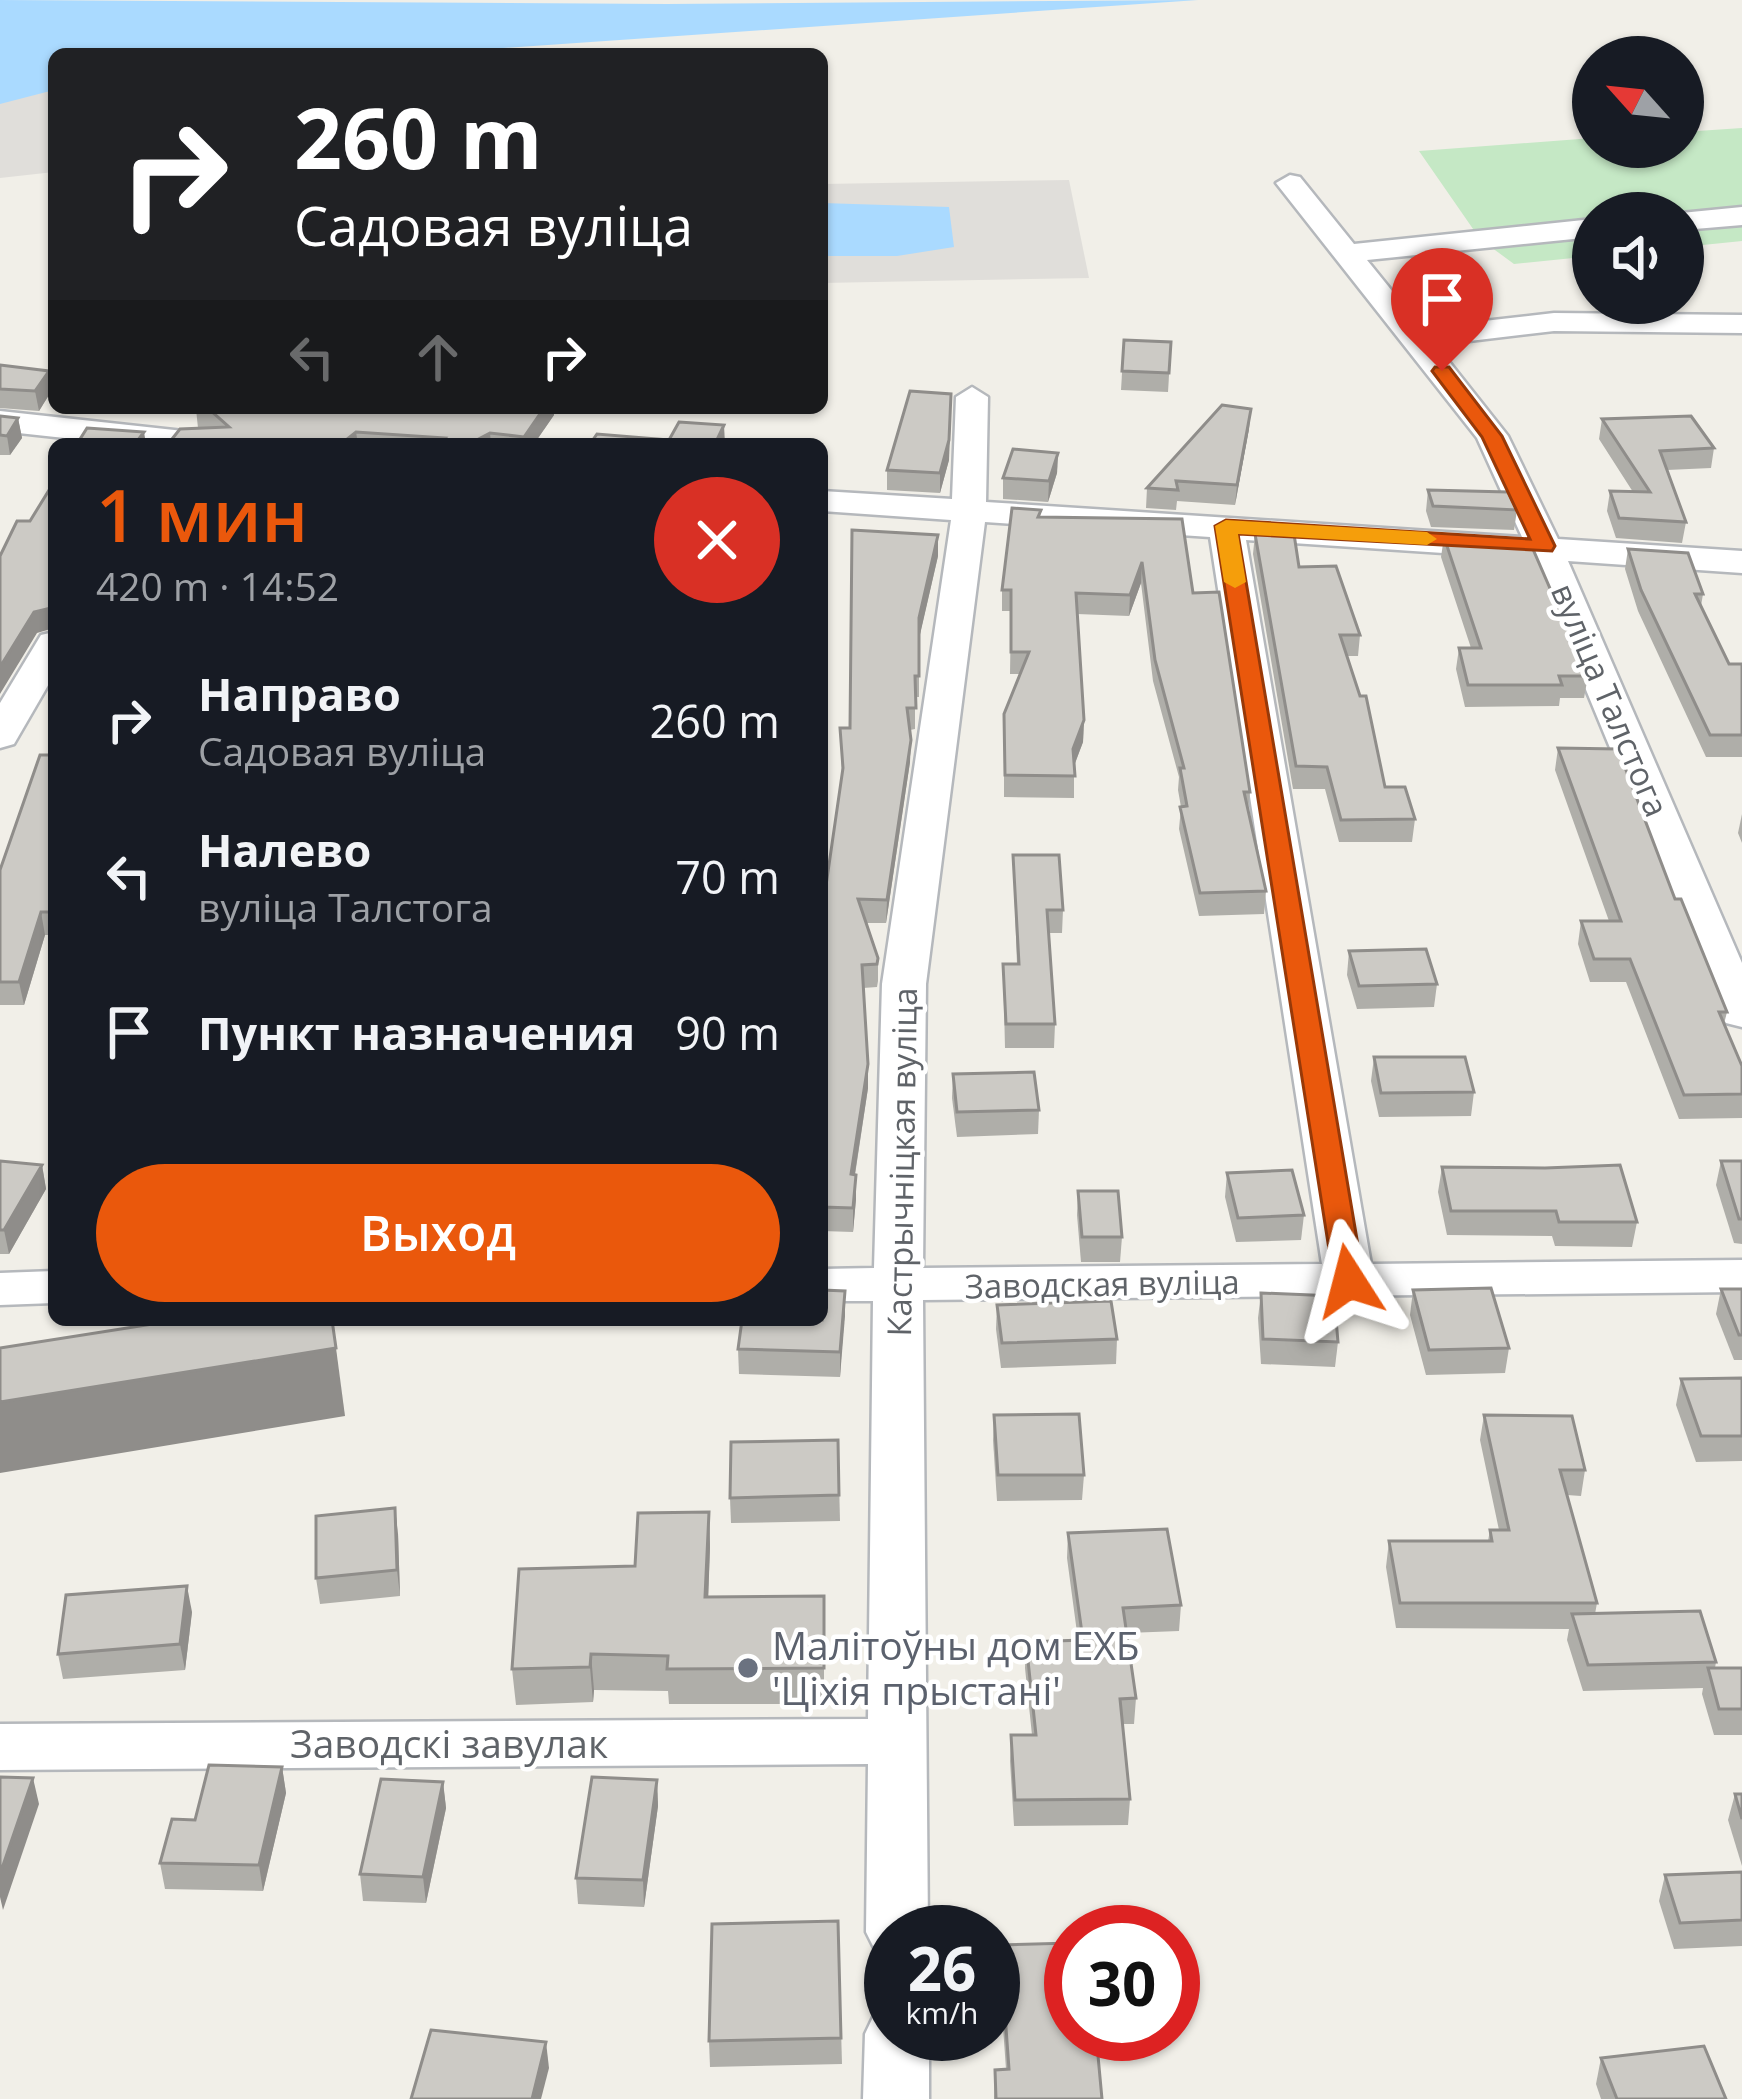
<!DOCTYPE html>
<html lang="ru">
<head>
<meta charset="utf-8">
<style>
  :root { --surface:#171b24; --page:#242831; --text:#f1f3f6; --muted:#9ea1a6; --accent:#ea580c }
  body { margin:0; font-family:"Open Sans",sans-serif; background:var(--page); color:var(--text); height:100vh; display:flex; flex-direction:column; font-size:45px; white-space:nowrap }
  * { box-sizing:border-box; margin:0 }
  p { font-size:39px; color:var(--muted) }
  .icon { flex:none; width:66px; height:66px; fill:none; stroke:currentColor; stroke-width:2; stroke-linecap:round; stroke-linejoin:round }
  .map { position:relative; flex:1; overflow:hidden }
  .panel { position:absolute; left:48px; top:438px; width:780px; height:888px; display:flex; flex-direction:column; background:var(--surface); border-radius:18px; box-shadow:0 3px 9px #0004 }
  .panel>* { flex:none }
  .hud { position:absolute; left:48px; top:48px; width:780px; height:366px; border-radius:18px; box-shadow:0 3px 9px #0004; background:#202124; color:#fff; overflow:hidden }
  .needle { width:78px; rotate:297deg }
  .controls { position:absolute; left:1572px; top:36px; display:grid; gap:24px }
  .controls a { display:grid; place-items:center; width:132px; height:132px; border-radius:50%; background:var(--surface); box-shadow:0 3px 9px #0004; font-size:60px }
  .speed { position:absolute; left:864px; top:1905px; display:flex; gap:24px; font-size:60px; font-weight:700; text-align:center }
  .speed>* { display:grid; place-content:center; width:156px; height:156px; border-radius:50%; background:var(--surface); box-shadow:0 3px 9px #0004; line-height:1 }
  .speed small { font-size:30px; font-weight:400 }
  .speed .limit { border:18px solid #d22; background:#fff; color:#111 }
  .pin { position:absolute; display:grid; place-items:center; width:102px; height:102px; color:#fff; margin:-123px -51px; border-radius:50% 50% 50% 0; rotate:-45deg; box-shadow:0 0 12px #0007 }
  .pin .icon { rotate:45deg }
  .me { position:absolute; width:132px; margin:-66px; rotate:351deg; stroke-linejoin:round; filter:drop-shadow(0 0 9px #0008) }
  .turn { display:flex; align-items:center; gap:42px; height:252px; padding:0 48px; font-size:54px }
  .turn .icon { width:156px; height:156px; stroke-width:2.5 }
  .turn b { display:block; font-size:84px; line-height:102px }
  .lanes { display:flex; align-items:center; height:114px; padding:0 48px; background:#0003; justify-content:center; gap:60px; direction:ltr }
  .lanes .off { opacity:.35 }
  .round { display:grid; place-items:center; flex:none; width:126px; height:126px; border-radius:63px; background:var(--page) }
  .overview { display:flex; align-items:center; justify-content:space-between; height:204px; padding:0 48px }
  h1 { font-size:72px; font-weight:600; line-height:90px; color:var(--accent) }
  .cta { display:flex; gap:24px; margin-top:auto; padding:24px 48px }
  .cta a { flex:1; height:138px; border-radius:72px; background:var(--accent); color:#fff; font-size:48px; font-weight:600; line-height:138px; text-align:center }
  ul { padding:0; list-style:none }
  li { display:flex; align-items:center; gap:36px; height:156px; padding:0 48px }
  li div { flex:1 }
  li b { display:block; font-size:45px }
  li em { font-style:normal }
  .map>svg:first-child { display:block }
</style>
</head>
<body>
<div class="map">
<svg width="1742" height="2099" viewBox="0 0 1742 2099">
  <rect width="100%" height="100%" fill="#f1efe8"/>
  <!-- industrial -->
  <g fill="#e0deda">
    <path d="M0,78H54V172L0,178Z"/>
    <path d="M1069,180L1089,278L822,283V184Z"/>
  </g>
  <!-- green -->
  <path fill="#c5e8c5" d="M1742,128V241L1683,247V213H1593V256L1514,264L1480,239L1419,151L1593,138V147H1683V132Z"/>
  <!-- water -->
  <g fill="#aadaff">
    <path d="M0,0L667,4L1198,0L489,49L54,54V90L0,104Z"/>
    <path d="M822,203L949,207L954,247L897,256H822Z"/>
  </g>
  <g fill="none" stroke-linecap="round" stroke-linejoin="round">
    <!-- minor casing -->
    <g stroke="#b5b8bc" stroke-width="5">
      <g id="minor">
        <path d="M1290,175L1300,177L1354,244L1593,219V237L1367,260L1422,328L1554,313L1742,315V333L1554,331L1436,345L1508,436L1558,539L1742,551V573L1568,561L1742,963V1027L1726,1023L1720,1014L1532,559L1246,540L1371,1264L1742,1260V1292L923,1300L928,1932H891V1955L875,1950L866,1932L868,1764L0,1770V1724L868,1719L873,1301H822V1269L874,1268L882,984L951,520L822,511V491L952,499L956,397L972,387L988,397L986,502L1522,537L1477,438L1276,183ZM985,522L1210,537L1322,1264L923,1268L926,984Z"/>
        <path d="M1742,207V225L1683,230L1681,213Z"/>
        <path d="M0,411L211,434L228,444H120L0,431Z"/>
        <path d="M54,632V675L14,744L0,748V703L41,635Z"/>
        <path d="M54,1271V1303L0,1305V1273Z"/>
        <path d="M891,2009V2034H929V2099H863L865,2034L874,2015Z"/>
      </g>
    </g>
    <!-- minor -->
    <use href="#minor" fill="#fff" fill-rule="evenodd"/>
  </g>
  <!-- wall -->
  <g fill="#afaea9">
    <path d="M1124,340L1171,342L1168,392L1121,390Z"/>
    <path d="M0,365L52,390L39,411L0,408Z"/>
    <path d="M477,408H498L497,412H500L503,408H554V415L534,444H168L198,428L196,409L475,410Z"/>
    <path d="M0,416L18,418L22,438L10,455H0Z"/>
    <path d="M1602,419L1714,448L1711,468L1667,470L1686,522L1682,543L1616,538L1607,511L1610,491L1633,492L1599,439Z"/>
    <path d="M1249,429L1235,505L1177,501L1176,510L1146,508L1147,488Z"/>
    <path d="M1058,453L1057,473L1048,502L1003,499V478Z"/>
    <path d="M949,460L940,493L887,490V470Z"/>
    <path d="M1428,490L1517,510L1514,530L1431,527L1426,511Z"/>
    <path d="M1041,510L1040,517L1182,519L1193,593L1250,792L1248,812L1266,891L1264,914L1199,916L1179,829L1181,807L1178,790L1179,777L1153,681L1141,583L1129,616L1077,614L1084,720L1083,742L1074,766V798L1004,797V714L1020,674H1010L1011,611H1002V590Z"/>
    <path d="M1255,534L1299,567L1360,635L1358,656H1347L1385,787L1415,819L1412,842H1339L1325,789H1293L1253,554Z"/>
    <path d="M938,535V556L919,638V697H915V729L910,730V762L886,923H866L878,958V981L877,987L863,988L868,1088L855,1175L856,1199L853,1232L822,1231V1016H824L822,992V913L842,775L840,728H850Z"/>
    <path d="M1444,537L1588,676L1584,698H1560L1559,706L1465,707L1456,669L1459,648H1471L1441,557Z"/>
    <path d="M1628,549L1703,594L1701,606L1729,664H1742V757H1706L1638,611L1625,569Z"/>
    <path d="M1558,748L1675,899L1727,1012L1724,1024L1742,1066V1118L1679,1119L1626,982H1590L1578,944L1581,921H1609L1555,770Z"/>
    <path d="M54,755V935H45L24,1005H0V870Z"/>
    <path d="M1742,814V843L1738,833Z"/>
    <path d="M1013,855L1063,910L1062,933H1049L1055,1024L1054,1048H1005L1003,964H1017Z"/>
    <path d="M1349,951L1437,984L1434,1007L1357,1009L1347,975Z"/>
    <path d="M1374,1057L1474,1092L1471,1116L1379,1117L1371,1081Z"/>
    <path d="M953,1074L1039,1110L1038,1134L957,1137L952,1098Z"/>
    <path d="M0,1161L42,1165L46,1189L9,1254H0Z"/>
    <path d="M1721,1161H1742V1244L1734,1243L1716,1185Z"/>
    <path d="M1442,1167L1545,1168L1637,1222L1632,1247L1555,1246L1552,1236L1447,1235L1438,1192Z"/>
    <path d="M1227,1173L1304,1215L1301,1240L1236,1242L1225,1197Z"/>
    <path d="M1078,1191L1122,1237L1120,1262H1081L1077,1215Z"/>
    <path d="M1721,1289H1742V1360H1734L1716,1314Z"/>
    <path d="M1413,1290L1509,1348L1505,1373L1426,1375L1410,1315Z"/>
    <path d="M845,1291L840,1377L739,1374L738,1349Z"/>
    <path d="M1261,1293L1338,1342L1335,1367L1261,1364L1258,1318Z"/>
    <path d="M997,1305L1117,1339L1116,1364L1001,1368L996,1329Z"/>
    <path d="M1742,1378V1461L1696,1462L1676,1405L1681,1379Z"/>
    <path d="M994,1415L1084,1475L1082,1500L997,1501L993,1440Z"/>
    <path d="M1484,1415L1585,1470L1581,1496L1567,1495L1597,1603L1595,1614L1716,1662L1715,1668H1742V1735H1714L1702,1694L1703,1688L1583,1691L1567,1640L1569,1629L1396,1628L1386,1567L1389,1541H1488L1490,1530H1499L1480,1440Z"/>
    <path d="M838,1440L840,1521L731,1523L730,1498Z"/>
    <path d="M709,1512L710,1547L708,1597L824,1596V1704H669L668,1691L594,1690L593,1702L516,1705L512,1669L635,1566Z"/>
    <path d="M1068,1533L1181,1605L1179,1631L1127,1633L1136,1698L1134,1724H1122L1130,1799L1128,1825L1014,1826L1010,1761L1011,1735H1032L1025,1668L1026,1642L1078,1640L1067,1558Z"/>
    <path d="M398,1534L400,1596L320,1604L316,1578Z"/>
    <path d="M192,1612L185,1670L63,1679L58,1654Z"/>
    <path d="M282,1767L286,1793L263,1891L165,1889L160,1863L195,1820Z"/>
    <path d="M657,1780L658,1806L644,1907L578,1904L576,1878Z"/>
    <path d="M443,1782L446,1808L426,1903L363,1901L360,1874Z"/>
    <path d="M1735,1794H1742V1866L1728,1820Z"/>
    <path d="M1742,1872V1946L1674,1949L1659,1901L1665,1875Z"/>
    <path d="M838,1921L842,2064L710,2067L709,2041Z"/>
    <path d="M1000,1945L1071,2034H1147L1145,2053L1098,2054L1102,2099H994L995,2070L1006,2069L999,1971Z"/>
    <path d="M1601,2058L1726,2099H1601L1596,2084Z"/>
  </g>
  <!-- shaded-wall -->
  <g fill="#8f8d8a">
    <path d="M49,371L52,390L39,411L35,391Z"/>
    <path d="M544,408H554V415L534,444H524V437Z"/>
    <path d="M1251,409L1249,429L1235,505L1237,485Z"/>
    <path d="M951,413L949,460L940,493V473Z"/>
    <path d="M18,418L22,438L10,455L7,436Z"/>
    <path d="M724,425L725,444H715Z"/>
    <path d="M144,432L146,444H135Z"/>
    <path d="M356,432L358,444H341Z"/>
    <path d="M490,433L491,444H473L475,441Z"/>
    <path d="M1058,453L1057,473L1048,502L1049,481Z"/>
    <path d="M938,535V556L919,639V618Z"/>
    <path d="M1142,562L1141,583L1129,616L1130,595Z"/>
    <path d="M54,601V628L37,633L0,694V667L34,612Z"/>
    <path d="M1084,720L1083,742L1072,771L1073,749Z"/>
    <path d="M911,740L910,762L886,923L887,900Z"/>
    <path d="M41,912L45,935L24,1005L19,982Z"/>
    <path d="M868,1064V1088L851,1199V1174Z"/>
    <path d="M42,1165L46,1189L9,1254L4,1230Z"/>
    <path d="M856,1175V1199L853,1232V1208Z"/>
    <path d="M845,1291V1316L840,1377V1352Z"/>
    <path d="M336,1348L345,1416L0,1473V1402Z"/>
    <path d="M395,1508L398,1534L400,1596L397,1570Z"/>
    <path d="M709,1512L710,1547L707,1632L705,1597Z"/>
    <path d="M187,1586L192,1612L185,1670L180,1644Z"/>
    <path d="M591,1654L594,1690L593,1702L590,1667Z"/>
    <path d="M282,1767L286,1793L263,1891L259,1865Z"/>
    <path d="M33,1778L39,1804L3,1910L0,1897V1874Z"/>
    <path d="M657,1780L658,1806L644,1907L643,1880Z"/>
    <path d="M443,1782L446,1808L426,1903L423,1877Z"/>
    <path d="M546,2042L549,2068L541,2099H532Z"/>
  </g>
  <!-- building -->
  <g fill="#cccac5" stroke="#8f8d8a" stroke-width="3">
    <path d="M1124,340L1171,342L1169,373L1122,371Z"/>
    <path d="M0,365L49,371L35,391L0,389Z"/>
    <path d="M910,391L951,394L949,440L940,473L887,470Z"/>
    <path d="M1222,405L1251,409L1237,485L1176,481L1178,490L1147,488Z"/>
    <path d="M196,408H449L475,410L477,408H489L487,411L500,412L503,408H544L524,437L490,433L475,441L473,444H439L445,438L356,432L341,444H168L180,429L229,427L211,411Z"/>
    <path d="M0,416L18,418L7,436L0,435Z"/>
    <path d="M1691,416L1714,448L1660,451L1686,522L1619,518L1610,491L1650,492L1602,419Z"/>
    <path d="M679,422L724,425L715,444H590L597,434L669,440Z"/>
    <path d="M87,428L144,432L135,444H77Z"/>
    <path d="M1013,449L1058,453L1049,481L1003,478Z"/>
    <path d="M54,482V601L51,608L34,612L0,667V556L17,521H30Z"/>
    <path d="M1428,490L1508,492L1517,510L1433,506Z"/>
    <path d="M1012,508L1041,510L1038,517L1182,519L1193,593L1219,592L1250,792H1244L1266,891L1200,893L1180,807L1187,806L1180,768H1184L1155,660L1142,562L1130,595L1076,593L1084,720L1073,749L1075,776L1005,775L1004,714L1029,652H1011V590H1002Z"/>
    <path d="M852,530L938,535L919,618V676H915L916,708H907L911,740L887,900L858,899L878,958L877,964L862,965L868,1064L851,1174L856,1175L853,1208L822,1207V1017L826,1016L822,971V913L843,768L840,728H850Z"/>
    <path d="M1255,534H1294L1299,567L1336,566L1360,635H1340L1360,696H1366L1385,787H1405L1415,819L1341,820L1327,767L1296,766Z"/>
    <path d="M1444,537L1526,542L1532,547L1588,676H1559L1562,685H1468L1459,648H1481Z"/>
    <path d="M1628,549L1688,553L1703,594H1695L1729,664H1742V735H1710L1641,590Z"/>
    <path d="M1558,748L1618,749L1675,899H1681L1727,1012H1719L1742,1066V1094L1684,1095L1630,959H1594L1581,921H1621Z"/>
    <path d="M40,755H54V912H41L19,982H0V870Z"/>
    <path d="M1013,855H1059L1063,910H1047L1055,1024H1006L1003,964H1019Z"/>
    <path d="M1426,949L1437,984L1359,986L1349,951Z"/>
    <path d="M1374,1057H1465L1474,1092L1381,1093Z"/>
    <path d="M1034,1072L1039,1110L957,1112L953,1074Z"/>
    <path d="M0,1161L42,1165L4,1230H0Z"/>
    <path d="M1721,1161H1742V1219H1739Z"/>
    <path d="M1620,1165L1637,1222H1559L1556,1211H1451L1442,1167L1545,1168Z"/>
    <path d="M1292,1170L1304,1215L1238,1218L1227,1173Z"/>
    <path d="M1078,1191H1118L1122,1237H1082Z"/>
    <path d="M1491,1288L1509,1348L1429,1350L1413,1290Z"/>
    <path d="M1721,1289H1742V1335H1739Z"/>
    <path d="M822,1290L845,1291L840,1352L738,1349L742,1320H822Z"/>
    <path d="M1261,1293L1334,1296L1338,1342L1263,1339Z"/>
    <path d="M1111,1301L1117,1339L1002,1343L997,1305Z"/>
    <path d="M178,1320H332L336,1348L0,1402V1348Z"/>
    <path d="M1742,1378V1436H1701L1681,1379Z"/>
    <path d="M1079,1414L1084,1475H998L994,1415Z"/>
    <path d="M1484,1415L1572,1416L1585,1470H1560L1597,1603H1400L1389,1541H1492L1490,1530H1509Z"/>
    <path d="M838,1440L839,1495L730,1498L731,1442Z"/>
    <path d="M395,1508L397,1570L316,1578V1516Z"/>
    <path d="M709,1512L705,1597L824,1596V1668L667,1669L668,1656L591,1654L590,1667L512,1669L519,1569L635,1566L638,1513Z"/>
    <path d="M1167,1529L1181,1605L1123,1608L1136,1698L1120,1699L1130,1799L1015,1800L1011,1735H1036L1026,1642L1083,1640L1068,1533Z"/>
    <path d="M187,1586L180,1644L58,1654L66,1595Z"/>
    <path d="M1700,1611L1716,1662L1588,1665L1572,1614Z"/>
    <path d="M1708,1668H1742V1709H1719Z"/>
    <path d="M209,1765L282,1767L259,1865L160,1863L172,1819L195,1820Z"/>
    <path d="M0,1777L33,1778L0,1874Z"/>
    <path d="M592,1777L657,1780L643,1880L576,1878Z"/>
    <path d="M381,1779L443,1782L423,1877L360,1874Z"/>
    <path d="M1735,1794H1742V1819Z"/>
    <path d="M1742,1872V1920L1680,1923L1665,1875Z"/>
    <path d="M838,1921L841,2038L709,2041L712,1924Z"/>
    <path d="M1071,1943V2034H1096L1102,2099H996L995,2070L1009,2069L1000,1945Z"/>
    <path d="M431,2030L546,2042L532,2099H411Z"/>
    <path d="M1704,2046L1726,2099H1617L1601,2058Z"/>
  </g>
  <!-- route -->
  <path fill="#ea580c" stroke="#983908" stroke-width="3" d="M1435,367H1449L1502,436L1555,546L1552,551L1238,534L1364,1281L1349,1291L1334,1281L1215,526L1226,520L1530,539L1482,437L1432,371Z"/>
  <!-- slow -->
  <path fill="#f59e0b" d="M1226,520L1427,532L1437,539L1427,545L1238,534L1246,582L1235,588L1224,582L1215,526Z"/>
  <!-- markers -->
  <circle fill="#6b7280" stroke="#fff" stroke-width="4.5" cx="748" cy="1668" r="12"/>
  <g text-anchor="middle" stroke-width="9" stroke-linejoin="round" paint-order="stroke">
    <!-- street labels -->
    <g font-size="33" fill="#5f6368" stroke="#fff">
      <text transform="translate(1610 700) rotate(67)" y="12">вуліца Талстога</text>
      <text transform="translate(902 1162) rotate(-89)" y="12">Кастрычніцкая вуліца</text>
      <text transform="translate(1102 1284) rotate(-1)" y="12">Заводская вуліца</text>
    </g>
    <!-- near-worship labels -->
    <g font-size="39" fill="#5b616d" stroke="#fff" text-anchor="start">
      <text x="772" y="1660">Малітоўны дом ЕХБ<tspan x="772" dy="45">'Ціхія прыстані'</tspan></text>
    </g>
    <!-- near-street labels -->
    <g font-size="39" fill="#5f6368" stroke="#fff">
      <text x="449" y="1758">Заводскі завулак</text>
    </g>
  </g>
</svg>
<div class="controls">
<a><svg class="needle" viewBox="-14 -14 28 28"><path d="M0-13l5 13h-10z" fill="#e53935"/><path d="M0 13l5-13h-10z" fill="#9ea1a6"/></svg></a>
<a><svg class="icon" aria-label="sound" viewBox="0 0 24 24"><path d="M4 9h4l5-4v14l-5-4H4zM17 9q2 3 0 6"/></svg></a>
</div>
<div class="speed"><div>26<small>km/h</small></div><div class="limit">30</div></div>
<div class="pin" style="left:1442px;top:371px;background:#d93025"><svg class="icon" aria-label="arrive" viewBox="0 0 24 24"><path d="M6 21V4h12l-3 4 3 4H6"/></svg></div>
<svg class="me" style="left:1349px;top:1281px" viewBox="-20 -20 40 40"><path d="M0-17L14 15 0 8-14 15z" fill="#ea580c" stroke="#fff" stroke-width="4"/></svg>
<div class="hud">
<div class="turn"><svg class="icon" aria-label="right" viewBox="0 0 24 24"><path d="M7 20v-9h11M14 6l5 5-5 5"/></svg><div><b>260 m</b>Садовая вуліца</div></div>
<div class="lanes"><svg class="icon off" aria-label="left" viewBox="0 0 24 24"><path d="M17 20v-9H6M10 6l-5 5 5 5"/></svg><svg class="icon off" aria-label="ahead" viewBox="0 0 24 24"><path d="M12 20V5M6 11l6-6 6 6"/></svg><svg class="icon" aria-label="right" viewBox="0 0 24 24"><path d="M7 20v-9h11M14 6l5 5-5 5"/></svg></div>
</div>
<section class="panel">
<div class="overview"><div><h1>1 мин</h1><p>420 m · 14:52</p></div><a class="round" style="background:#d93025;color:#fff"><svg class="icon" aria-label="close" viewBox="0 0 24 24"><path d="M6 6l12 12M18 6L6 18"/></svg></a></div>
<ul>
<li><svg class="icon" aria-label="right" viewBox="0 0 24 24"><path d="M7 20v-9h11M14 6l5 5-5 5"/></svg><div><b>Направо</b><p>Садовая вуліца</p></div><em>260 m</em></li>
<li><svg class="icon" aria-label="left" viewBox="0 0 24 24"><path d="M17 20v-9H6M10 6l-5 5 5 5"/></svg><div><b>Налево</b><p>вуліца Талстога</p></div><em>70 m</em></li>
<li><svg class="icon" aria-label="arrive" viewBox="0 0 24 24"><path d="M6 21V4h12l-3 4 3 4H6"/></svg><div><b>Пункт назначения</b></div><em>90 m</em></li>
</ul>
<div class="cta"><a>Выход</a></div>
</section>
</div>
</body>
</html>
